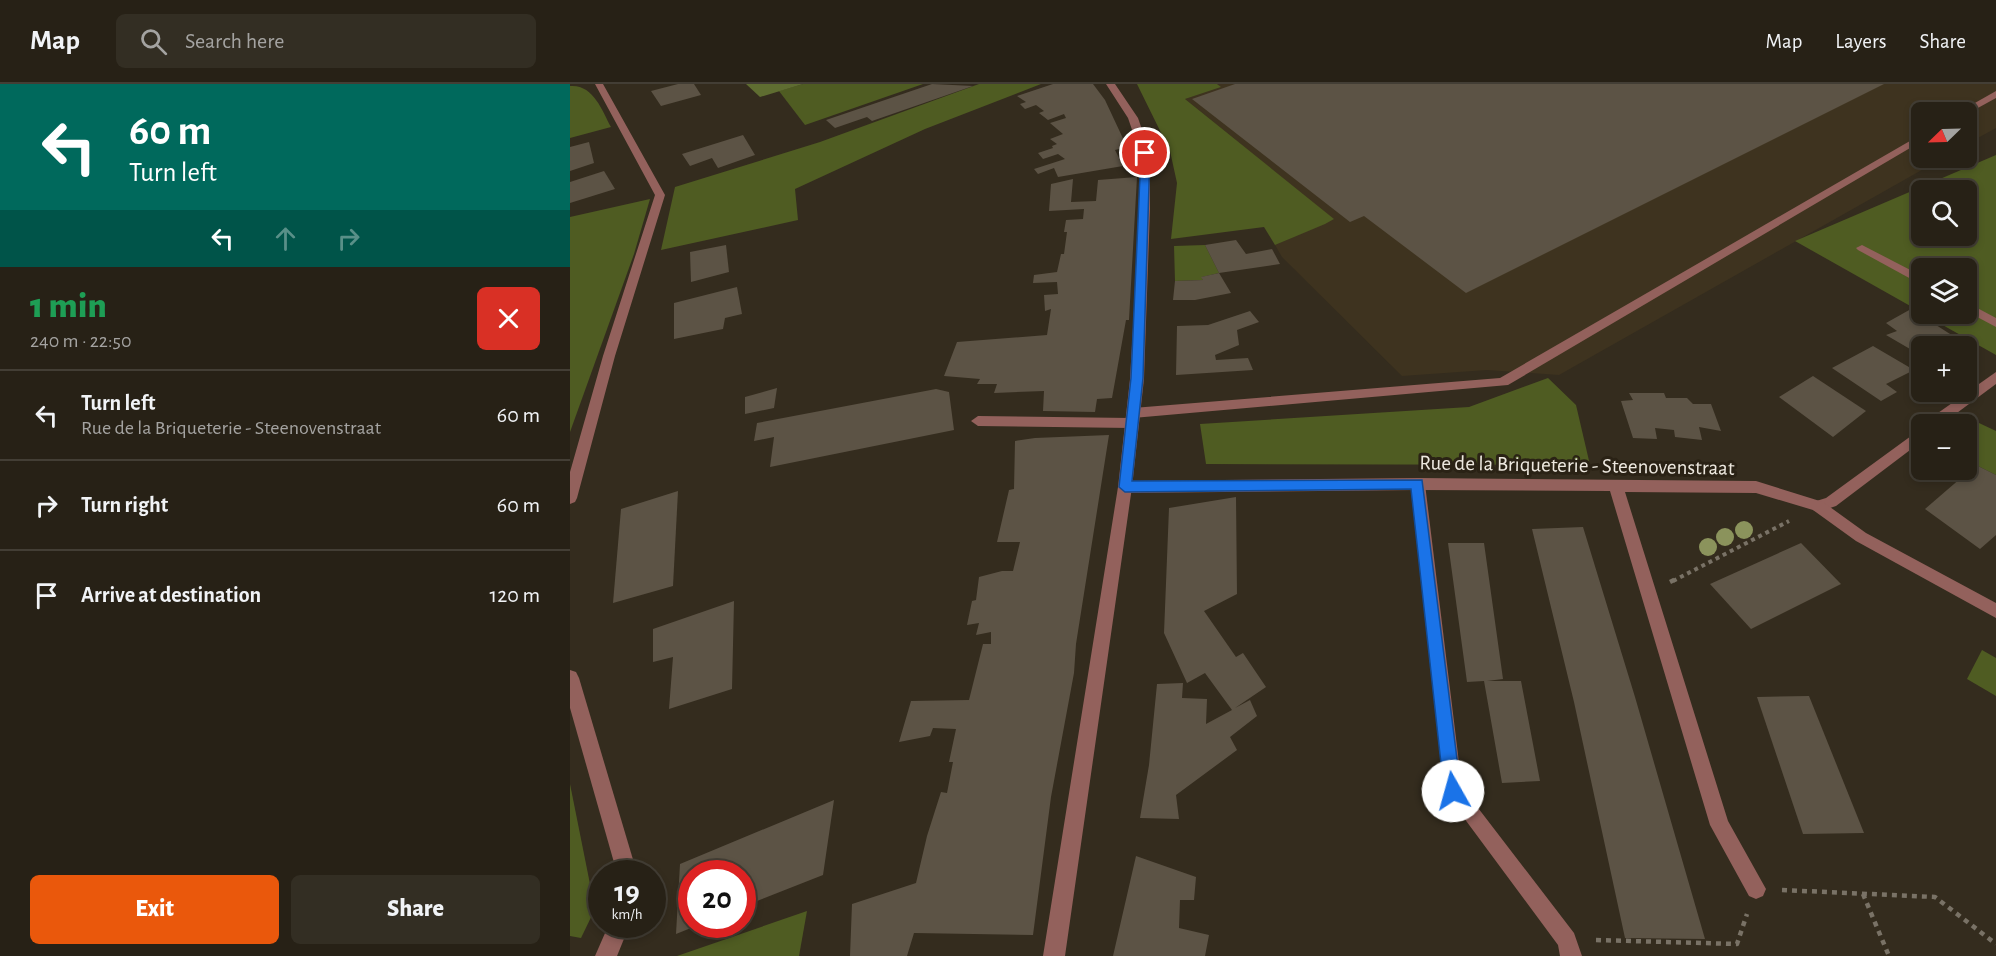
<!DOCTYPE html>
<html lang="en">
<head>
<meta charset="utf-8">
<style>
  :root { --surface:#272116; --page:#332e23; --text:#f1f3f6; --muted:#a4a3a1; --line:#433e35; --accent:#ea580c }
  body { margin:0; font-family:"Alegreya Sans",sans-serif; background:var(--page); color:var(--text); height:100vh; display:flex; flex-direction:column; font-size:22px; white-space:nowrap }
  * { box-sizing:border-box; margin:0 }
  p { font-size:20px; color:var(--muted) }
  .icon { flex:none; width:33px; height:33px; fill:none; stroke:currentColor; stroke-width:2; stroke-linecap:round; stroke-linejoin:round }
  .map { position:relative; flex:1; overflow:hidden }
  .drawer { display:flex; flex-direction:column; background:var(--surface); width:570px }
  .drawer>* { flex:none }
  .guide { background:#00695c; color:#fff; overflow:hidden }
  .needle { width:39px; rotate:247deg }
  .tools { position:absolute; left:1341px; top:18px; display:grid; gap:12px }
  .tools a { display:grid; place-items:center; width:66px; height:66px; border-radius:9px; background:var(--surface); box-shadow:0 3px 9px #0003,0 0 0 2px var(--line); font-size:30px }
  .speed { position:absolute; left:18px; top:776px; display:flex; gap:12px; font-size:30px; font-weight:700; text-align:center }
  .speed>* { display:grid; place-content:center; width:78px; height:78px; border-radius:50%; background:var(--surface); box-shadow:0 3px 9px #0003,0 0 0 2px var(--line); line-height:1 }
  .speed small { font-size:15px; font-weight:400 }
  .speed .limit { border:9px solid #d22; background:#fff; color:#111 }
  .pin { position:absolute; display:grid; place-items:center; width:51px; height:51px; color:#fff; margin:-26px; border:3px solid #fff; border-radius:50%; box-shadow:0 2px 6px #0007 }
  .me { position:absolute; width:66px; margin:-33px; rotate:353deg; stroke-linejoin:round; filter:drop-shadow(0 0 4px #0008) }
  .turn { display:flex; align-items:center; gap:21px; height:126px; padding:0 30px; font-size:27px }
  .turn .icon { width:78px; height:78px; stroke-width:2.5 }
  .turn b { display:block; font-size:42px; line-height:51px }
  .lanes { display:flex; align-items:center; height:57px; padding:0 30px; background:#0003; justify-content:center; gap:30px; direction:ltr }
  .lanes .off { opacity:.35 }
  .round { display:grid; place-items:center; flex:none; width:63px; height:63px; border-radius:9px; background:var(--page) }
  .summary { display:flex; align-items:center; justify-content:space-between; height:102px; padding:0 30px }
  h1 { font-size:36px; font-weight:800; line-height:45px; color:#1e9e55 }
  .action { display:flex; gap:12px; margin-top:auto; padding:12px 30px }
  .action a { flex:1; height:69px; border-radius:9px; background:var(--accent); color:#fff; font-size:24px; font-weight:800; line-height:69px; text-align:center }
  .action a+a { background:var(--page); color:var(--text) }
  ul { padding:0; list-style:none }
  li { display:flex; align-items:center; gap:18px; height:90px; padding:0 30px; border-top:2px solid var(--line) }
  li div { flex:1 }
  li b { display:block; font-size:22px }
  li em { font-style:normal }
  header { display:flex; align-items:center; gap:36px; box-sizing:border-box; height:84px; padding:0 30px; background:var(--surface); border-bottom:2px solid var(--line) }
  header strong { font-size:28px }
  nav { display:flex; gap:33px; margin-inline-start:auto; font-size:21px }
  .search { width:420px; height:54px; background:var(--page); display:flex; align-items:center; gap:15px; box-sizing:border-box; padding:0 21px; border-radius:9px; color:var(--muted); font-size:22px }
  main { display:flex; flex:1; min-height:0 }
  .map>svg:first-child { display:block }
</style>
</head>
<body>
<header>
<strong>Map</strong>
<div class="search"><svg class="icon" aria-label="search" viewBox="0 0 24 24"><circle cx="10" cy="10" r="6"/><path d="M15 15l6 6"/></svg>Search here</div>
<nav><a>Map</a><a>Layers</a><a>Share</a></nav>
</header>
<main>
<section class="drawer">
<div class="guide">
<div class="turn"><svg class="icon" aria-label="left" viewBox="0 0 24 24"><path d="M17 20v-9H6M10 6l-5 5 5 5"/></svg><div><b>60 m</b>Turn left</div></div>
<div class="lanes"><svg class="icon" aria-label="left" viewBox="0 0 24 24"><path d="M17 20v-9H6M10 6l-5 5 5 5"/></svg><svg class="icon off" aria-label="ahead" viewBox="0 0 24 24"><path d="M12 20V5M6 11l6-6 6 6"/></svg><svg class="icon off" aria-label="right" viewBox="0 0 24 24"><path d="M7 20v-9h11M14 6l5 5-5 5"/></svg></div>
</div>
<div class="summary"><div><h1>1 min</h1><p>240 m · 22:50</p></div><a class="round" style="background:#d93025;color:#fff"><svg class="icon" aria-label="close" viewBox="0 0 24 24"><path d="M6 6l12 12M18 6L6 18"/></svg></a></div>
<ul>
<li><svg class="icon" aria-label="left" viewBox="0 0 24 24"><path d="M17 20v-9H6M10 6l-5 5 5 5"/></svg><div><b>Turn left</b><p>Rue de la Briqueterie - Steenovenstraat</p></div><em>60 m</em></li>
<li><svg class="icon" aria-label="right" viewBox="0 0 24 24"><path d="M7 20v-9h11M14 6l5 5-5 5"/></svg><div><b>Turn right</b></div><em>60 m</em></li>
<li><svg class="icon" aria-label="arrive" viewBox="0 0 24 24"><path d="M6 21V4h12l-3 4 3 4H6"/></svg><div><b>Arrive at destination</b></div><em>120 m</em></li>
</ul>
<div class="action"><a>Exit</a><a>Share</a></div>
</section>
<div class="map">
<svg width="1426" height="872" viewBox="0 0 1426 872">
  <rect width="100%" height="100%" fill="#342c1e"/>
  <!-- built -->
  <path fill="#3e331f" d="M647,0H1426V44L1397,60L1396,28H1352V74H1373L989,291L917,286L832,292L712,173L705,161L763,135L615,15L650,3Z"/>
  <!-- green -->
  <g fill="#4f5c22" fill-rule="evenodd">
    <path d="M233,0H353L235,41L209,7Z"/>
    <path d="M409,0H471L355,45L225,105L228,136L91,166L105,103L250,58Z"/>
    <path d="M567,0H647L651,3L615,15L764,135L755,140L705,161L694,143L601,155L607,99L600,67Z"/>
    <path d="M0,2C23,0 32,26 41,43L0,54Z"/>
    <path d="M1426,71V271L1353,230H1396V184H1352L1351,228L1225,157ZM1352,106H1396V152H1352Z"/>
    <path d="M80,115L64,170L0,348V133Z"/>
    <path d="M635,161L649,189L632,193L633,196L605,197L604,162Z"/>
    <path d="M978,294L1006,321L1020,381L636,380L630,340L899,323Z"/>
    <path d="M1409,339L1426,347V391L1406,381L1397,385V348Z"/>
    <path d="M1412,566L1426,574V612L1397,595Z"/>
    <path d="M0,700L25,825L11,854L0,852Z"/>
    <path d="M237,827L229,872H107Z"/>
  </g>
  <!-- forest -->
  <path fill="#5f6d31" d="M176,0H233L190,13Z"/>
  <!-- building -->
  <g fill="#5c5345">
    <path d="M108,0H124L131,11L91,22L81,7Z"/>
    <path d="M362,0L403,2L302,37L297,33L265,44L256,36Z"/>
    <path d="M483,0H523L535,16L557,63L545,66L553,82L488,93L484,84L468,90L464,85L495,75L488,70L473,75L468,69L483,64L482,62L487,60L480,55L493,50L480,39L496,34L494,30L478,36L469,29L474,27L466,21L455,25L450,20L456,18L447,12Z"/>
    <path d="M665,0H1314L896,209L794,132L780,138L622,15Z"/>
    <path d="M173,51L185,71L148,84L142,74L120,82L112,70Z"/>
    <path d="M19,58L24,79L0,87V63Z"/>
    <path d="M34,87L45,105L0,119V98Z"/>
    <path d="M567,93L559,236H556L542,314L527,315L525,328L473,327L474,307L424,309L427,300H407L410,295L374,292L387,258L477,251L481,225L475,227L474,211L488,210L487,198L463,199L464,191L487,188L491,170H494L497,148H494L496,136L513,135L514,125L479,127L481,100L503,95L501,118L526,117L528,96Z"/>
    <path d="M666,156L676,170L702,165L710,180L649,189L635,161Z"/>
    <path d="M156,161L159,188L121,198L120,168Z"/>
    <path d="M649,189L661,209L625,216H603L605,197L633,196L631,193Z"/>
    <path d="M167,203L172,230L155,234L153,245L104,255V219Z"/>
    <path d="M1341,225L1391,257L1379,262H1352V272L1316,251L1327,247L1316,239Z"/>
    <path d="M680,227L689,238L667,246L669,261L645,271L646,276L678,274L683,286L606,291L607,242L638,241Z"/>
    <path d="M1303,262L1344,286L1316,300L1327,308L1311,317L1262,284Z"/>
    <path d="M1243,292L1296,327L1263,353L1209,313Z"/>
    <path d="M207,304L204,324L175,330V313Z"/>
    <path d="M366,305L379,308L384,346L200,383L204,353L184,357L187,339Z"/>
    <path d="M1059,309H1094L1096,314H1117L1123,320H1141L1151,347L1129,343L1132,356L1105,353L1104,346L1085,344L1087,355L1063,354L1051,317L1063,316Z"/>
    <path d="M539,351L506,560L504,589L481,713L463,851L344,849L337,872H280L282,820L346,799L357,752L371,708L377,709L383,678H379L386,645L363,644L360,652L329,658L341,617L399,616L413,560H421V548L406,551L409,539L397,541L402,517L406,516L409,493L432,487H443L450,458H427L439,406L444,405L445,357L465,354Z"/>
    <path d="M1406,381L1426,391V451L1410,465L1355,425Z"/>
    <path d="M108,407L103,502L43,519L51,425Z"/>
    <path d="M666,413L667,510L634,527L666,573L673,569L696,603L665,624L680,616L687,632L660,653L667,666L606,711L609,735L570,734L579,681L587,600L613,599L612,614L637,615L636,640L662,626L635,589L617,599L594,549L599,424Z"/>
    <path d="M1013,443L1065,613L1135,855L1055,854L1004,618L962,445Z"/>
    <path d="M878,459H914L933,595L917,597H951L970,697L932,699L914,597L897,598Z"/>
    <path d="M1231,459L1271,500L1181,545L1140,500Z"/>
    <path d="M164,517L162,605L99,625L103,573L83,578V545Z"/>
    <path d="M1239,612L1294,749L1233,750L1187,613Z"/>
    <path d="M264,716L253,791L172,823V789H122V840H131L106,850L110,780Z"/>
    <path d="M566,772L626,793L624,816H610L609,844L639,851L635,872H543Z"/>
  </g>
  <g fill="none" stroke-linecap="round" stroke-linejoin="round">
    <!-- path-far1 -->
    <path stroke="#797266" stroke-width="4" stroke-dasharray="4 4" stroke-linecap="butt" d="M1103,497L1219,437"/>
    <!-- path -->
    <g stroke="#797266" stroke-width="4.5" stroke-dasharray="5 5" stroke-linecap="butt">
      <path d="M1100,498L1106,495"/>
      <path d="M1212,806L1365,813L1426,860"/>
      <path d="M1293,810L1319,872"/>
      <path d="M1026,856L1167,860L1177,830"/>
    </g>
    <!-- service -->
    <g fill="#93615c" fill-rule="evenodd">
      <path d="M1426,7V14L1397,30L1389,28Z"/>
      <path d="M1352,50V57L938,301L563,334L556,329L563,324L930,294Z"/>
      <path d="M1292,161L1352,192V201L1288,166L1286,164Z"/>
      <path d="M1396,218L1426,234V243L1396,227Z"/>
      <path d="M1426,288V300L1372,340H1356L1358,336Z"/>
      <path d="M408,332L561,334L568,339L561,344L408,342L401,337Z"/>
      <path d="M1352,344V357L1266,422L1248,428L1243,426L1241,422L1243,418L1256,414Z"/>
      <path d="M848,394L853,396L855,400L892,703L1004,849L1012,872H990L988,861L874,707L841,400L843,396Z"/>
    </g>
    <!-- minor -->
    <g fill="#93615c" fill-rule="evenodd">
      <path d="M25,0H33L95,111L45,272L7,414L5,418L0,420V388L33,272L85,111Z"/>
      <path d="M848,394L1186,397L1253,418L1296,449L1426,519V534L1286,457L1243,426L1186,409L1055,408L1158,737L1196,805L1193,812L1186,815L1179,812L1140,741L1040,407L848,406L555,409L550,407L548,403L550,399L555,397Z"/>
      <path d="M0,586L6,588L9,594L67,789H47L0,624Z"/>
      <path d="M39,840H60L47,872H25Z"/>
    </g>
    <!-- tertiary -->
    <path fill="#93615c" fill-rule="evenodd" d="M536,0H545L568,34L580,69V125L574,295L562,403L495,872H473L548,403L560,295L570,125V69L558,34Z"/>
  </g>
  <!-- trees -->
  <g fill="#8b935c">
    <circle cx="1174" cy="446" r="9"/>
    <circle cx="1155" cy="453" r="9"/>
    <circle cx="1138" cy="463" r="9"/>
  </g>
  <!-- route -->
  <path fill="#1a73e8" stroke="#114b97" stroke-width="1.5" d="M575,67L580,69L573,294L562,397L852,396L891,707L889,713L883,716L877,713L874,707L841,405L555,408L549,403L561,294L571,69Z"/>
  <g text-anchor="middle" stroke-width="6" stroke-linejoin="round" paint-order="stroke">
    <!-- street labels -->
    <g font-size="21" fill="#ede8df" stroke="#2a2215">
      <text transform="translate(1007 381) rotate(1)" y="7">Rue de la Briqueterie - Steenovenstraat</text>
    </g>
  </g>
</svg>
<div class="tools">
<a><svg class="needle" viewBox="-14 -14 28 28"><path d="M0-13l5 13h-10z" fill="#e53935"/><path d="M0 13l5-13h-10z" fill="#a4a3a1"/></svg></a>
<a><svg class="icon" aria-label="search" viewBox="0 0 24 24"><circle cx="10" cy="10" r="6"/><path d="M15 15l6 6"/></svg></a>
<a><svg class="icon" aria-label="layers" viewBox="0 0 24 24"><path d="M12 4l9 5-9 5-9-5zM3 14l9 5 9-5"/></svg></a>
<a>+</a>
<a>−</a>
</div>
<div class="speed"><div>19<small>km/h</small></div><div class="limit">20</div></div>
<div class="pin" style="left:575px;top:69px;background:#d93025"><svg class="icon" aria-label="arrive" viewBox="0 0 24 24"><path d="M6 21V4h12l-3 4 3 4H6"/></svg></div>
<svg class="me" style="left:883px;top:707px" viewBox="-20 -20 40 40"><circle r="19" fill="#fff"/><path d="M0-13L10 11 0 6-10 11z" fill="#1a73e8"/></svg>
</div>
</main>
</body>
</html>
